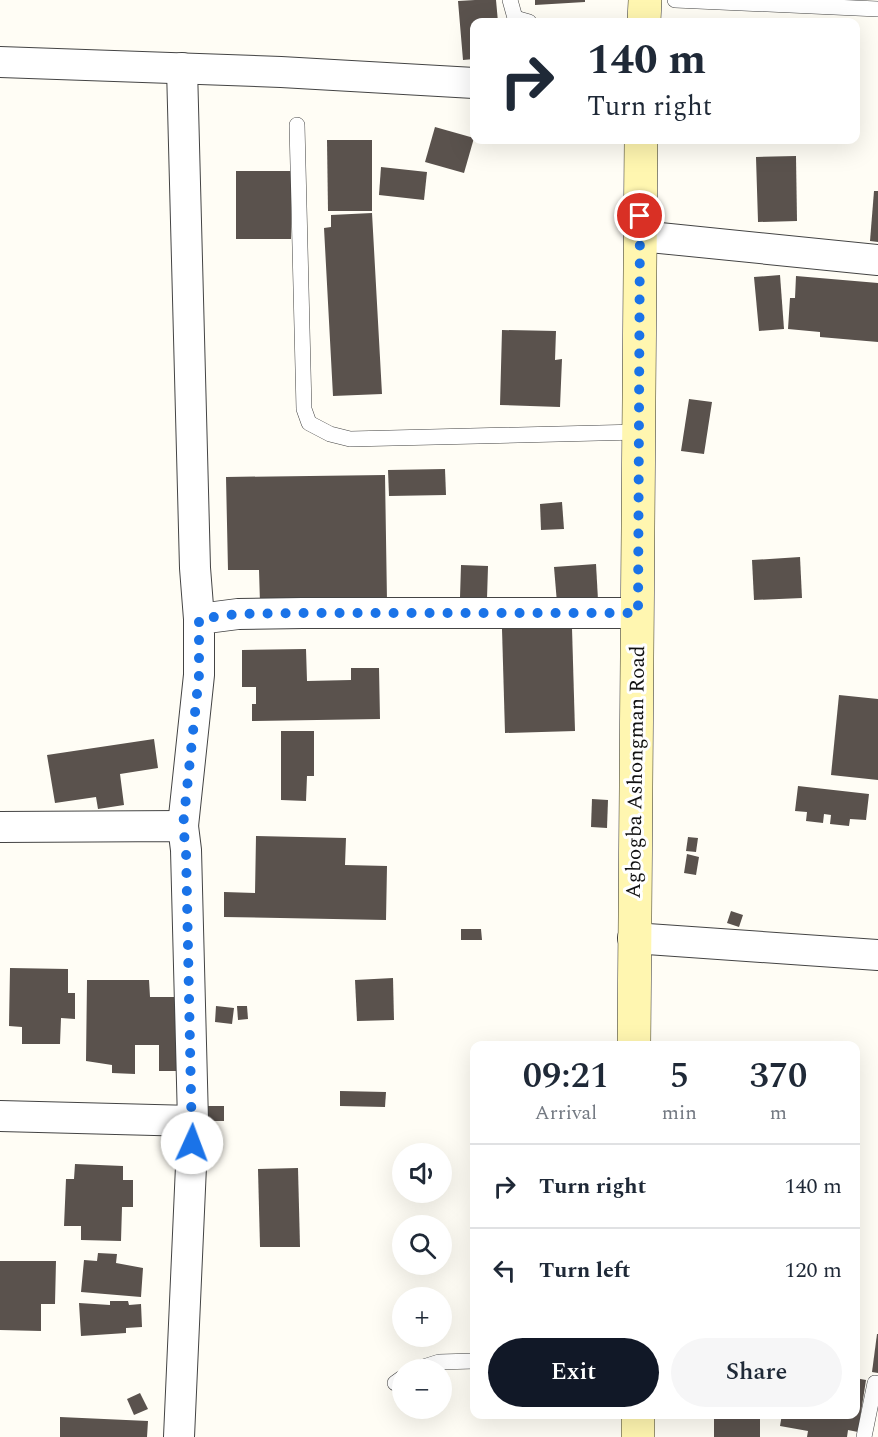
<!DOCTYPE html>
<html lang="en">
<head>
<meta charset="utf-8">
<style>
  :root { --surface:#fff; --page:#f6f6f7; --text:#1f2937; --muted:#747a83; --line:#e0e1e3; --accent:#111827 }
  body { margin:0; font-family:Spectral,serif; background:var(--page); color:var(--text); height:100vh; display:flex; flex-direction:column; font-size:22px; white-space:nowrap }
  * { box-sizing:border-box; margin:0 }
  p { font-size:20px; color:var(--muted) }
  .icon { flex:none; width:33px; height:33px; fill:none; stroke:currentColor; stroke-width:2; stroke-linecap:round; stroke-linejoin:round }
  .map { position:relative; flex:1; overflow:hidden }
  .side { position:absolute; left:470px; top:1041px; width:390px; height:378px; display:flex; flex-direction:column; background:var(--surface); border-radius:12px; box-shadow:0 6px 24px #0002 }
  .side>* { flex:none }
  .hud { position:absolute; left:470px; top:18px; width:390px; height:126px; border-radius:12px; box-shadow:0 6px 24px #0002; background:#fff; color:var(--text); overflow:hidden }
  .buttons { position:absolute; left:392px; top:1143px; display:grid; gap:12px }
  .buttons a { display:grid; place-items:center; width:60px; height:60px; border-radius:50%; background:var(--surface); box-shadow:0 6px 24px #0002; font-size:30px }
  .pin { position:absolute; display:grid; place-items:center; width:51px; height:51px; color:#fff; margin:-26px; border:3px solid #fff; border-radius:50%; box-shadow:0 2px 6px #0007 }
  .me { position:absolute; width:66px; margin:-33px; rotate:2deg; stroke-linejoin:round; filter:drop-shadow(0 0 4px #0008) }
  .turn { display:flex; align-items:center; gap:21px; height:126px; padding:0 18px; font-size:27px }
  .turn .icon { width:78px; height:78px; stroke-width:2.5 }
  .turn b { display:block; font-size:42px; line-height:51px }
  .eta { display:flex; justify-content:space-evenly; align-items:center; height:102px; text-align:center }
  .eta b { font-size:36px; font-weight:600; line-height:42px }
  .cta { display:flex; gap:12px; margin-top:auto; padding:12px 18px }
  .cta a { flex:1; height:69px; border-radius:36px; background:var(--accent); color:#fff; font-size:24px; font-weight:600; line-height:69px; text-align:center }
  .cta a+a { background:var(--page); color:var(--text) }
  ul { padding:0; list-style:none }
  li { display:flex; align-items:center; gap:18px; height:84px; padding:0 18px; border-top:2px solid var(--line) }
  li div { flex:1 }
  li b { display:block; font-size:22px }
  li em { font-style:normal }
  .map>svg:first-child { display:block }
</style>
</head>
<body>
<div class="map">
<svg width="878" height="1437" viewBox="0 0 878 1437">
  <rect width="100%" height="100%" fill="#fffdf5"/>
  <!-- building -->
  <g fill="#5a524d">
    <path d="M475,0H496L498,22H474V59L463,60L458,1Z"/>
    <path d="M535,0H585V2L535,5Z"/>
    <path d="M435,127L474,138L464,173L425,162Z"/>
    <path d="M327,140H372V211H328Z"/>
    <path d="M796,156L797,221L758,222L756,157Z"/>
    <path d="M381,167L427,172L424,200L379,195Z"/>
    <path d="M236,171H292L291,239H236Z"/>
    <path d="M874,191H878V242L870,241Z"/>
    <path d="M372,213L382,394L333,396L324,228L331,227V215Z"/>
    <path d="M780,275L784,329L759,331L754,277Z"/>
    <path d="M796,276L878,283V342L820,337V332L788,329L790,298H795Z"/>
    <path d="M502,330L556,331L555,360L562,359L560,407L500,405Z"/>
    <path d="M689,399L712,402L704,454L681,451Z"/>
    <path d="M445,469L446,495L389,496L388,470Z"/>
    <path d="M385,475L387,601L260,603L259,570H228L226,477Z"/>
    <path d="M562,502L564,529L541,530L540,504Z"/>
    <path d="M800,557L802,598L754,600L752,560Z"/>
    <path d="M596,564L598,600L557,603L554,567Z"/>
    <path d="M461,565L488,566L487,598L460,597Z"/>
    <path d="M572,628L575,731L505,733L502,629Z"/>
    <path d="M306,649L307,681L351,680V668H379L380,719L252,721V704H256V687H242V650Z"/>
    <path d="M839,695L878,699V780L831,775Z"/>
    <path d="M281,731H314V776H307L306,801L281,800Z"/>
    <path d="M154,739L158,768L120,774L124,805L98,809L96,797L55,803L47,755Z"/>
    <path d="M798,786L869,794L866,820L850,819L849,826L830,824L831,815L824,814L823,823L806,821L807,812L795,811Z"/>
    <path d="M592,799L608,800L607,828L591,827Z"/>
    <path d="M256,836L346,838L345,865L387,866L386,920L224,917V892L255,893Z"/>
    <path d="M688,837L698,838L696,852L686,851Z"/>
    <path d="M687,854L699,857L696,875L684,873Z"/>
    <path d="M731,911L743,915L739,927L727,923Z"/>
    <path d="M461,929H481L482,940H461Z"/>
    <path d="M10,968L68,969V993H75V1019L61,1018L60,1044H22V1027L9,1026Z"/>
    <path d="M393,978L394,1020L357,1021L355,980Z"/>
    <path d="M87,980H149L150,997H182L181,1071H159V1045H135V1074L112,1073V1065L86,1061Z"/>
    <path d="M216,1006L234,1008L232,1024L215,1022Z"/>
    <path d="M237,1006H247L248,1019L238,1020Z"/>
    <path d="M340,1091L386,1092L385,1107L340,1106Z"/>
    <path d="M198,1106H224V1121H203Z"/>
    <path d="M75,1164L123,1166V1180H133V1207H122L121,1241L81,1240V1226H64L66,1179H74Z"/>
    <path d="M298,1168L300,1247H260L258,1169Z"/>
    <path d="M98,1253L117,1254L116,1263L143,1268L141,1297L81,1292L84,1260L97,1261Z"/>
    <path d="M0,1261H56L55,1304H41V1331L0,1330Z"/>
    <path d="M110,1301H128L129,1305L141,1304L142,1327L126,1328V1333L81,1336L79,1303L110,1305Z"/>
    <path d="M877,1334H878V1373L872,1372Z"/>
    <path d="M855,1378L866,1380L858,1432L848,1430L847,1437H807L808,1431L780,1426L782,1414H855Z"/>
    <path d="M140,1393L148,1409L134,1415L127,1399Z"/>
    <rect x="714" y="1414" width="46" height="23"/>
    <path d="M60,1417L148,1421L147,1437H60Z"/>
  </g>
  <g fill="none" stroke-linecap="round" stroke-linejoin="round">
    <!-- lane casing -->
    <g stroke="#444" stroke-width="16">
      <g id="lane">
        <path d="M510,0L515,18L529,22"/>
        <path d="M675,0L878,9"/>
        <path d="M297,125L304,409L309,423L330,434L350,439L639,432"/>
        <path d="M414,1370L439,1362L474,1361"/>
        <path d="M395,1383L402,1378"/>
        <path d="M864,1437L875,1383"/>
      </g>
    </g>
    <!-- street casing -->
    <g stroke="#444" stroke-width="32">
      <g id="street">
        <path d="M0,62L281,72L474,83"/>
        <path d="M182,68L195,568L199,619"/>
        <path d="M640,236L878,260"/>
        <path d="M183,826L199,675V619L238,614L303,613H638"/>
        <path d="M0,827L183,826L186,850L193,1121L179,1437"/>
        <path d="M633,938L878,955"/>
        <path d="M0,1116L193,1121"/>
      </g>
    </g>
    <!-- secondary casing -->
    <g stroke="#333" stroke-width="34">
      <g id="secondary">
        <path d="M644,22L645,0"/>
        <path d="M634,1046L641,140"/>
        <path d="M638,1414V1437"/>
      </g>
    </g>
    <!-- lane -->
    <use href="#lane" stroke="#fff" stroke-width="15"/>
    <!-- street -->
    <use href="#street" stroke="#fff" stroke-width="30"/>
    <!-- secondary -->
    <use href="#secondary" stroke="#fff6b0" stroke-width="33"/>
  </g>
  <g fill="none" stroke-linecap="round" stroke-linejoin="round">
    <!-- route -->
    <path stroke="#1a73e8" stroke-width="10" stroke-dasharray="0 18" d="M192,1143L186,850L183,826L199,675V619L238,614L303,613H638L640,216"/>
  </g>
  <g text-anchor="middle" stroke-width="6" stroke-linejoin="round" paint-order="stroke">
    <!-- street labels -->
    <g font-size="21" fill="#111" stroke="#fff">
      <text transform="translate(635 772) rotate(-89)" y="7">Agbogba Ashongman Road</text>
    </g>
  </g>
</svg>
<div class="buttons">
<a><svg class="icon" aria-label="sound" viewBox="0 0 24 24"><path d="M4 9h4l5-4v14l-5-4H4zM17 9q2 3 0 6"/></svg></a>
<a><svg class="icon" aria-label="search" viewBox="0 0 24 24"><circle cx="10" cy="10" r="6"/><path d="M15 15l6 6"/></svg></a>
<a>+</a>
<a>−</a>
</div>
<div class="pin" style="left:640px;top:216px;background:#d93025"><svg class="icon" aria-label="arrive" viewBox="0 0 24 24"><path d="M6 21V4h12l-3 4 3 4H6"/></svg></div>
<svg class="me" style="left:192px;top:1143px" viewBox="-20 -20 40 40"><circle r="19" fill="#fff"/><path d="M0-13L10 11 0 6-10 11z" fill="#1a73e8"/></svg>
<div class="hud">
<div class="turn"><svg class="icon" aria-label="right" viewBox="0 0 24 24"><path d="M7 20v-9h11M14 6l5 5-5 5"/></svg><div><b>140 m</b>Turn right</div></div>
</div>
<section class="side">
<div class="eta">
<div><b>09:21</b><p>Arrival</p></div>
<div><b>5</b><p>min</p></div>
<div><b>370</b><p>m</p></div>
</div>
<ul>
<li><svg class="icon" aria-label="right" viewBox="0 0 24 24"><path d="M7 20v-9h11M14 6l5 5-5 5"/></svg><div><b>Turn right</b></div><em>140 m</em></li>
<li><svg class="icon" aria-label="left" viewBox="0 0 24 24"><path d="M17 20v-9H6M10 6l-5 5 5 5"/></svg><div><b>Turn left</b></div><em>120 m</em></li>
</ul>
<div class="cta"><a>Exit</a><a>Share</a></div>
</section>
</div>
</body>
</html>
